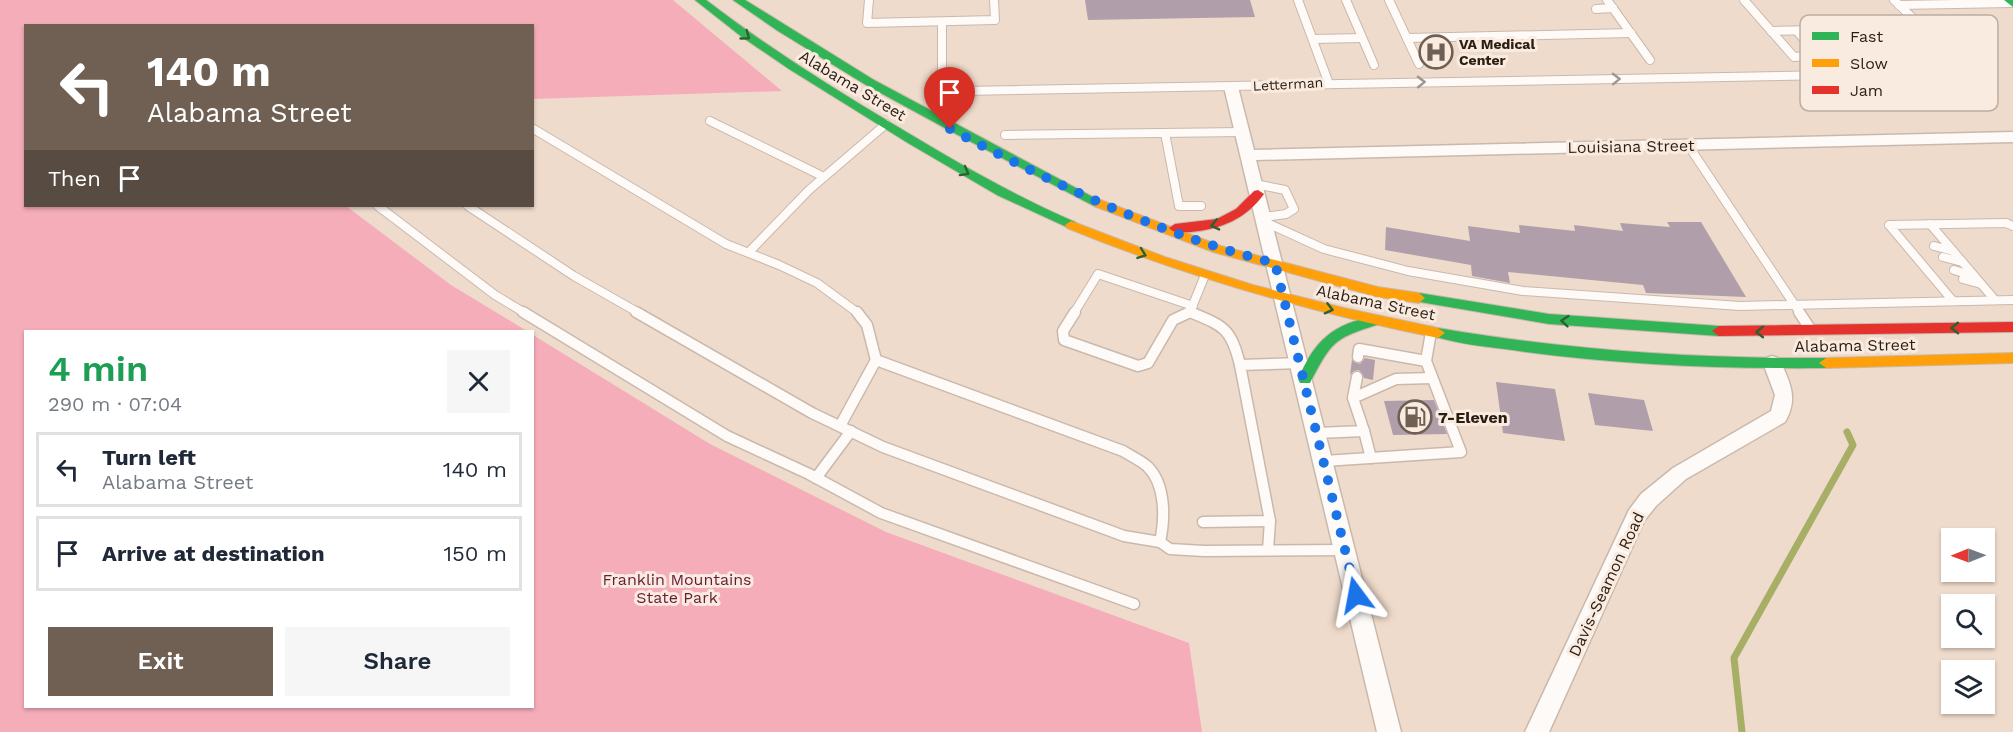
<!DOCTYPE html>
<html lang="en">
<head>
<meta charset="utf-8">
<style>
  :root { --surface:#fff; --page:#f6f6f7; --text:#1f2937; --muted:#747a83; --line:#e0e1e3; --accent:#6f6053 }
  body { margin:0; font-family:"Work Sans",sans-serif; background:var(--page); color:var(--text); height:100vh; display:flex; flex-direction:column; font-size:22px; white-space:nowrap }
  * { box-sizing:border-box; margin:0 }
  p { font-size:20px; color:var(--muted) }
  .icon { flex:none; width:33px; height:33px; fill:none; stroke:currentColor; stroke-width:2; stroke-linecap:round; stroke-linejoin:round }
  .map { position:relative; flex:1; overflow:hidden }
  .sheet { position:absolute; left:24px; top:330px; width:510px; height:378px; display:flex; flex-direction:column; background:var(--surface); border-radius:0px; box-shadow:0 2px 4px #0004 }
  .sheet>* { flex:none }
  .top-card { position:absolute; left:24px; top:24px; width:510px; height:183px; border-radius:0px; box-shadow:0 2px 4px #0004; background:#6f6053; color:#fff; overflow:hidden }
  .needle { width:39px; rotate:269deg }
  .controls { position:absolute; left:1941px; top:528px; display:grid; gap:12px }
  .controls a { display:grid; place-items:center; width:54px; height:54px; border-radius:0px; background:var(--surface); box-shadow:0 2px 4px #0004; font-size:30px }
  .pin { position:absolute; display:grid; place-items:center; width:51px; height:51px; color:#fff; margin:-62px -26px; border-radius:50% 50% 50% 0; rotate:-45deg; box-shadow:0 0 6px #0007 }
  .pin .icon { rotate:45deg }
  .me { position:absolute; width:66px; margin:-33px; rotate:347deg; stroke-linejoin:round; filter:drop-shadow(0 0 4px #0008) }
  .turn { display:flex; align-items:center; gap:21px; height:126px; padding:0 24px; font-size:27px }
  .turn .icon { width:78px; height:78px; stroke-width:2.5 }
  .turn b { display:block; font-size:42px; line-height:51px }
  .then { display:flex; align-items:center; height:57px; padding:0 24px; background:#0003; gap:12px; font-size:22px }
  .round { display:grid; place-items:center; flex:none; width:63px; height:63px; border-radius:0px; background:var(--page) }
  .summary { display:flex; align-items:center; justify-content:space-between; height:102px; padding:0 24px }
  h1 { font-size:36px; font-weight:600; line-height:45px; color:#1e9e55 }
  .action { display:flex; gap:12px; margin-top:auto; padding:12px 24px }
  .action a { flex:1; height:69px; border-radius:0px; background:var(--accent); color:#fff; font-size:24px; font-weight:600; line-height:69px; text-align:center }
  .action a+a { background:var(--page); color:var(--text) }
  ul { padding:0; list-style:none }
  li { display:flex; align-items:center; gap:18px; height:75px; margin:0 12px 9px; padding:0 12px; border:3px solid var(--line); border-radius:0px }
  li div { flex:1 }
  li b { display:block; font-size:22px }
  li em { font-style:normal }
  .map>svg:first-child { display:block }
</style>
</head>
<body>
<div class="map">
<svg width="2013" height="732" viewBox="0 0 2013 732">
  <rect width="100%" height="100%" fill="#efdbcb"/>
  <!-- green -->
  <path fill="#f6adba" d="M0,0H673L782,91L533,99L532,26H26V206H346L451,285L527,331L26,332V706H532L533,335L710,444L886,532L1189,643L1202,732H0Z"/>
  <g fill="none" stroke-linecap="round" stroke-linejoin="round">
    <!-- stream -->
    <path stroke="#a6af65" stroke-width="7" d="M1742,732L1734,658L1853,445L1847,432"/>
  </g>
  <!-- building -->
  <g fill="#b09eab">
    <path d="M1085,0H1250L1255,17L1088,20Z"/>
    <path d="M1667,222H1701L1746,297L1646,293L1643,285L1508,272L1510,283L1472,276L1471,265L1385,250L1386,227L1470,241L1468,226L1520,233L1519,225L1575,231L1574,225L1623,231L1620,223L1670,227Z"/>
    <path d="M1365,358L1375,360L1373,380L1364,378L1359,370L1354,371L1350,375L1352,360L1360,364Z"/>
    <path d="M1496,382L1555,389L1565,441L1503,433Z"/>
    <path d="M1588,393L1644,400L1653,431L1595,425Z"/>
    <path d="M1434,400L1447,434L1393,435L1384,401Z"/>
  </g>
  <g fill="none" stroke-linecap="round" stroke-linejoin="round">
    <!-- lane-far1 casing -->
    <g stroke="#c9b9ad" stroke-width="10">
      <g id="lane-far1">
        <path d="M869,0L867,23L995,20L994,0"/>
        <path d="M1298,0L1329,84"/>
        <path d="M1346,0L1374,65"/>
        <path d="M1389,0L1419,64"/>
        <path d="M1607,0L1650,60"/>
        <path d="M1744,0L1794,57L1886,51"/>
        <path d="M1894,0L1923,28"/>
        <path d="M1899,5L2012,3"/>
        <path d="M1596,9L1613,8"/>
        <path d="M942,22V79L949,88L963,91L1942,73L1958,69C1949,52 1937,49 1918,50"/>
        <path d="M1817,30L1827,39L1868,50"/>
        <path d="M1771,31L1923,28"/>
        <path d="M1797,31L1818,56"/>
        <path d="M1407,38L1631,33"/>
        <path d="M1313,39L1362,38"/>
        <path d="M710,121L824,177"/>
        <path d="M532,128L726,244L779,265L817,283L858,313"/>
        <path d="M1165,133L1179,206H1201"/>
        <path d="M1005,135L1243,132"/>
        <path d="M1688,145L1800,313"/>
        <path d="M1255,184L1285,190L1294,209L1286,214L1264,217"/>
        <path d="M378,206L495,295L525,313"/>
        <path d="M468,206L574,276L639,313"/>
        <path d="M1265,222L1324,249L1408,271L1523,291L1740,306L2013,300"/>
        <path d="M1930,224L1995,300"/>
        <path d="M1934,246L1953,251"/>
        <path d="M750,251L809,190L886,124"/>
        <path d="M1943,257L1962,262"/>
        <path d="M1954,270L1974,276"/>
        <path d="M1963,279L1981,284"/>
        <path d="M1953,301L1889,225L2006,223L2013,226"/>
        <path d="M1074,313L1098,274L1193,306"/>
        <path d="M1187,313L1190,312"/>
        <path d="M1194,313L1190,312L1205,275"/>
      </g>
    </g>
    <!-- lane casing -->
    <g stroke="#c9b9ad" stroke-width="13">
      <g id="lane">
        <path d="M523,312L727,436L809,474L881,513L1134,604"/>
        <path d="M636,312L812,413L883,447L1124,536L1160,542C1165,518 1166,484 1147,466C1140,460 1131,456 1123,451L876,360L867,325L857,312"/>
        <path d="M1075,312L1063,331L1064,340L1138,366L1148,363L1173,320L1190,312"/>
        <path d="M1190,312C1224,326 1231,328 1240,365"/>
        <path d="M1799,312L1809,327"/>
        <path d="M1358,357L1359,349L1426,361"/>
        <path d="M1353,398L1396,379L1432,378"/>
        <path d="M840,426L876,360"/>
        <path d="M1364,431L1371,458"/>
        <path d="M1317,433L1364,431L1353,398L1357,377"/>
        <path d="M1324,461L1461,452L1426,361L1431,332"/>
        <path d="M816,478L851,431"/>
        <path d="M1203,522L1270,521L1240,365L1301,363"/>
        <path d="M1160,542L1170,549L1204,551L1345,550"/>
        <path d="M1268,550L1270,521"/>
      </g>
    </g>
    <!-- street casing -->
    <g stroke="#c9b9ad" stroke-width="3">
      <g id="street">
        <path d="M1231,83L1238,87L1254,150L2013,132V142L1256,160L1401,732H1377L1224,87Z"/>
        <path d="M1772,356L1778,358L1781,363C1791,384 1798,400 1785,422L1686,479L1656,506L1644,521L1549,732H1525L1629,510L1641,494L1673,468L1771,411L1775,395L1763,363L1766,358Z"/>
      </g>
    </g>
    <!-- fast casing -->
    <g stroke="#c9b9ad" stroke-width="2">
      <g id="fast">
        <path d="M695,0H706C766,46 829,86 893,124C953,160 1012,195 1075,222L1077,225L1071,229L997,195L908,143L789,69L742,37Z"/>
        <path d="M733,0H745L874,80L1104,203L1098,207L1094,206L956,134L866,85L778,31Z"/>
        <path d="M2004,0H2013V7Z"/>
        <path d="M1419,293L1549,314L1719,326L1726,331L1719,336L1549,324L1414,301L1413,298Z"/>
        <path d="M1375,316L1382,321L1380,324C1334,338 1332,341 1310,383H1300L1298,379C1315,340 1333,324 1375,316Z"/>
        <path d="M1438,328C1567,350 1695,359 1826,358L1833,363L1826,368C1724,369 1621,365 1519,351C1491,347 1461,345 1433,336L1431,333Z"/>
      </g>
    </g>
    <!-- slow casing -->
    <g stroke="#c9b9ad" stroke-width="2">
      <g id="slow">
        <path d="M1098,199L1221,246L1378,287L1419,293L1425,298L1419,303L1378,297L1213,252L1094,206L1092,203Z"/>
        <path d="M1071,221L1165,257L1253,285L1344,308L1438,328L1445,333L1438,338C1310,312 1187,277 1067,228L1065,225Z"/>
        <path d="M2013,353V363L1826,368L1819,363L1826,358Z"/>
      </g>
    </g>
    <!-- jam casing -->
    <g stroke="#c9b9ad" stroke-width="2">
      <g id="jam">
        <path d="M1258,190L1264,194C1246,219 1221,229 1191,232C1183,232 1174,234 1169,228L1175,224L1217,219L1236,209L1254,191Z"/>
        <path d="M2013,322V332L1719,336L1712,331L1719,326Z"/>
      </g>
    </g>
    <!-- lane-far1 -->
    <use href="#lane-far1" stroke="#fdfaf7" stroke-width="8"/>
    <!-- lane -->
    <use href="#lane" stroke="#fdfaf7" stroke-width="10"/>
    <!-- street -->
    <use href="#street" fill="#fdfaf7" fill-rule="evenodd"/>
    <!-- fast -->
    <use href="#fast" fill="#30b455" fill-rule="evenodd"/>
    <!-- slow -->
    <use href="#slow" fill="#ff9f0a" fill-rule="evenodd"/>
    <!-- jam -->
    <use href="#jam" fill="#e5322d" fill-rule="evenodd"/>
  </g>
  <!-- one-way arrows -->
  <defs><path id="oneway-chevron" d="M-2-3.5L2.5 0L-2 3.5" fill="none" stroke-width="1.6" stroke-linecap="round" stroke-linejoin="round" transform="scale(1.5)"/></defs>
  <g stroke="#2d6130">
    <use href="#oneway-chevron" transform="translate(746 36) rotate(36)"/>
    <use href="#oneway-chevron" transform="translate(965 172) rotate(29)"/>
    <use href="#oneway-chevron" transform="translate(1215 225) rotate(167)"/>
    <use href="#oneway-chevron" transform="translate(1142 254) rotate(20)"/>
    <use href="#oneway-chevron" transform="translate(1329 309) rotate(14)"/>
    <use href="#oneway-chevron" transform="translate(1565 321) rotate(-175)"/>
    <use href="#oneway-chevron" transform="translate(1955 328) rotate(179)"/>
    <use href="#oneway-chevron" transform="translate(1760 332) rotate(-180)"/>
  </g>
  <g stroke="#9e9790">
    <use href="#oneway-chevron" transform="translate(1616 79) rotate(-1)"/>
    <use href="#oneway-chevron" transform="translate(1421 82) rotate(-1)"/>
  </g>
  <g fill="none" stroke-linecap="round" stroke-linejoin="round">
    <!-- route -->
    <path stroke="#1a73e8" stroke-width="10" stroke-dasharray="0 18" d="M950,129C1055,184 1159,235 1275,263L1356,595"/>
  </g>
  <!-- icons -->
  <defs>
    <g id="hospital-ring" transform="scale(1.725)"><circle r="9.5" fill="#faebe0" stroke="#6f6053" stroke-width="1.5"/><path d="M-5-5h3v3.5h4V-5h3V5h-3V1.5h-4V5h-3Z" fill="#6f6053"/></g>
    <g id="fuel-ring" transform="scale(1.725)"><circle r="9.5" fill="#faebe0" stroke="#6f6053" stroke-width="1.5"/><path d="M-5.5-6h7V0h2V4h1.3V-2.5L3-4.5l.8-.8L6-3V5H2.5V1h-1V6h-7ZM-4.2-4.7v3.2H.2V-4.7Z" fill="#6f6053"/></g>
  </defs>
  <g fill-rule="evenodd">
    <use href="#hospital-ring" x="1436" y="52"/>
    <use href="#fuel-ring" x="1415" y="417"/>
  </g>
  <g text-anchor="middle" stroke-width="6" stroke-linejoin="round" paint-order="stroke">
    <!-- far-poi labels -->
    <g font-size="14" font-weight="bold" fill="#2a1d12" stroke="#faebe0" text-anchor="start">
      <text x="1459" y="49">VA Medical<tspan x="1459" dy="16">Center</tspan></text>
    </g>
    <!-- far-street labels -->
    <g font-size="14" fill="#2a1d12" stroke="#faebe0">
      <text transform="translate(1288 84) rotate(-3)" y="5">Letterman</text>
    </g>
    <!-- street labels -->
    <g font-size="16" fill="#2a1d12" stroke="#faebe0">
      <text transform="translate(853 85) rotate(31)" y="6">Alabama Street</text>
      <text transform="translate(1631 146) rotate(-1)" y="6">Louisiana Street</text>
      <text transform="translate(1376 302) rotate(12)" y="6">Alabama Street</text>
      <text transform="translate(1855 345) rotate(-1)" y="6">Alabama Street</text>
      <text transform="translate(1606 584) rotate(-65)" y="6">Davis-Seamon Road</text>
    </g>
    <!-- poi labels -->
    <g font-size="16" font-weight="bold" fill="#2a1d12" stroke="#faebe0" text-anchor="start">
      <text x="1438" y="423">7-Eleven</text>
    </g>
    <!-- park labels -->
    <g font-size="16" fill="#681a39" stroke="#faebe0">
      <text x="677" y="585">Franklin Mountains<tspan x="677" dy="18">State Park</tspan></text>
    </g>
  </g>
  <!-- legend -->
  <rect x="1800" y="15" width="198" height="96" rx="9" fill="#faebe0" stroke="#bcada2" stroke-width="1.5"/>
  <rect x="1812" y="32" width="27" height="8" fill="#30b455"/>
  <rect x="1812" y="59" width="27" height="8" fill="#ff9f0a"/>
  <rect x="1812" y="86" width="27" height="8" fill="#e5322d"/>
  <g font-size="16" fill="#2a1d12">
    <text x="1850" y="42">Fast</text>
    <text x="1850" y="69">Slow</text>
    <text x="1850" y="96">Jam</text>
  </g>
</svg>
<div class="controls">
<a><svg class="needle" viewBox="-14 -14 28 28"><path d="M0-13l5 13h-10z" fill="#e53935"/><path d="M0 13l5-13h-10z" fill="#747a83"/></svg></a>
<a><svg class="icon" aria-label="search" viewBox="0 0 24 24"><circle cx="10" cy="10" r="6"/><path d="M15 15l6 6"/></svg></a>
<a><svg class="icon" aria-label="layers" viewBox="0 0 24 24"><path d="M12 4l9 5-9 5-9-5zM3 14l9 5 9-5"/></svg></a>
</div>
<div class="pin" style="left:950px;top:129px;background:#d93025"><svg class="icon" aria-label="arrive" viewBox="0 0 24 24"><path d="M6 21V4h12l-3 4 3 4H6"/></svg></div>
<svg class="me" style="left:1356px;top:595px" viewBox="-20 -20 40 40"><path d="M0-17L14 15 0 8-14 15z" fill="#1a73e8" stroke="#fff" stroke-width="4"/></svg>
<div class="top-card">
<div class="turn"><svg class="icon" aria-label="left" viewBox="0 0 24 24"><path d="M17 20v-9H6M10 6l-5 5 5 5"/></svg><div><b>140 m</b>Alabama Street</div></div>
<div class="then">Then<svg class="icon" aria-label="arrive" viewBox="0 0 24 24"><path d="M6 21V4h12l-3 4 3 4H6"/></svg></div>
</div>
<section class="sheet">
<div class="summary"><div><h1>4 min</h1><p>290 m · 07:04</p></div><a class="round"><svg class="icon" aria-label="close" viewBox="0 0 24 24"><path d="M6 6l12 12M18 6L6 18"/></svg></a></div>
<ul>
<li><svg class="icon" aria-label="left" viewBox="0 0 24 24"><path d="M17 20v-9H6M10 6l-5 5 5 5"/></svg><div><b>Turn left</b><p>Alabama Street</p></div><em>140 m</em></li>
<li><svg class="icon" aria-label="arrive" viewBox="0 0 24 24"><path d="M6 21V4h12l-3 4 3 4H6"/></svg><div><b>Arrive at destination</b></div><em>150 m</em></li>
</ul>
<div class="action"><a>Exit</a><a>Share</a></div>
</section>
</div>
</body>
</html>
